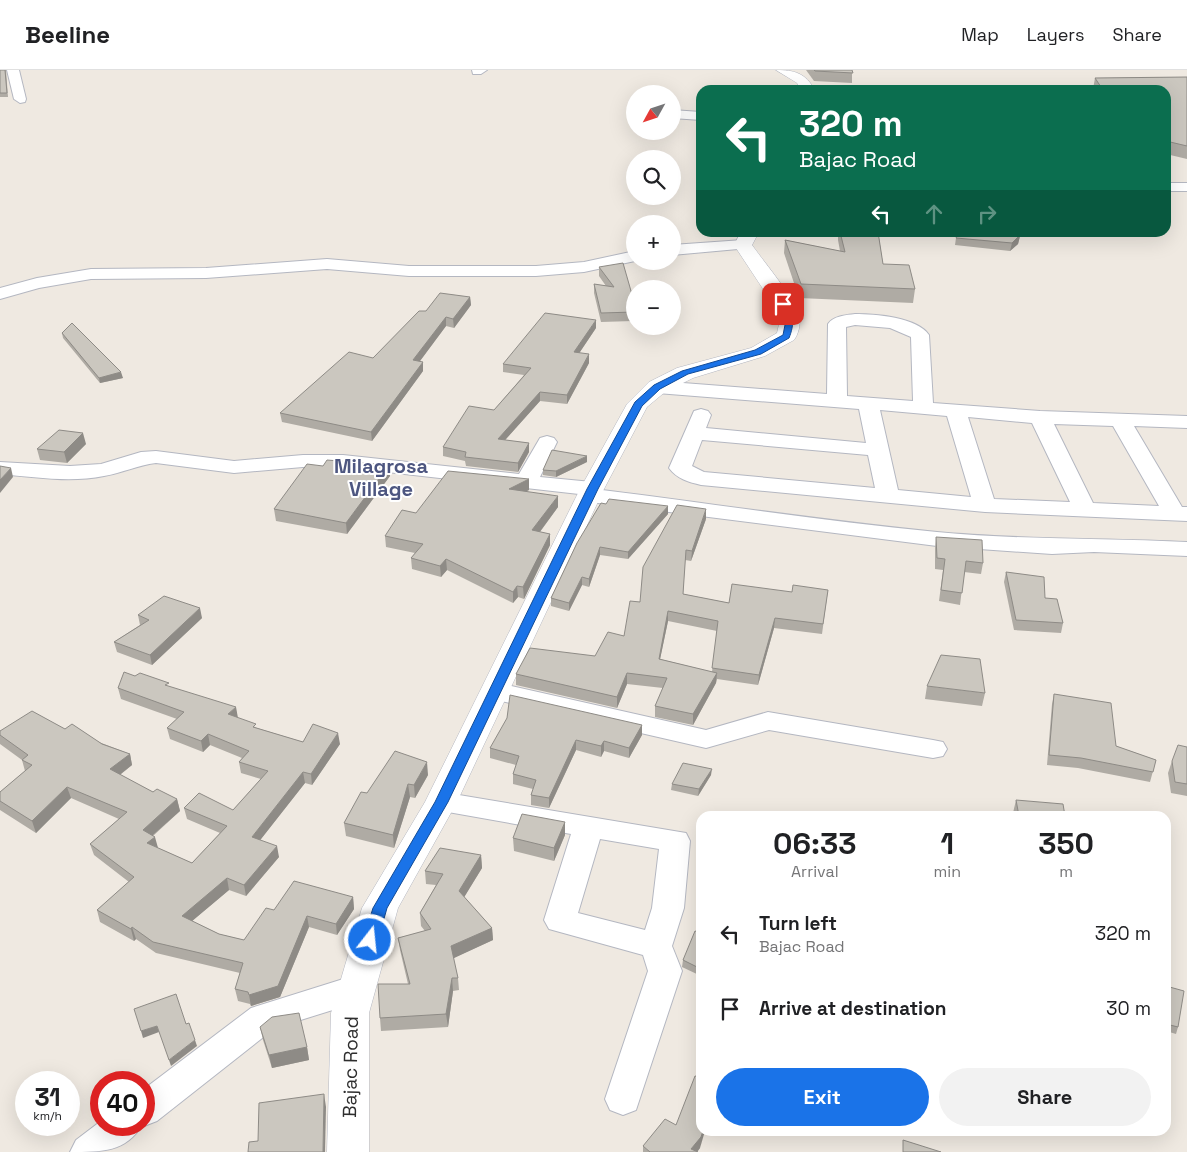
<!DOCTYPE html>
<html lang="en">
<head>
<meta charset="utf-8">
<style>
  :root { --surface:#fff; --page:#f2f2f2; --text:#202124; --muted:#757577; --line:#e0e0e0; --accent:#1a73e8 }
  body { margin:0; font-family:"Space Grotesk",sans-serif; background:var(--page); color:var(--text); height:100vh; display:flex; flex-direction:column; font-size:19px; white-space:nowrap }
  * { box-sizing:border-box; margin:0 }
  p { font-size:16px; color:var(--muted) }
  .icon { flex:none; width:28px; height:28px; fill:none; stroke:currentColor; stroke-width:2; stroke-linecap:round; stroke-linejoin:round }
  .map { position:relative; flex:1; overflow:hidden }
  .panel { position:absolute; left:696px; top:741px; width:475px; height:325px; display:flex; flex-direction:column; background:var(--surface); border-radius:15px; box-shadow:0 5px 20px #0002 }
  .panel>* { flex:none }
  .banner { position:absolute; left:696px; top:15px; width:475px; height:152px; border-radius:15px; box-shadow:0 5px 20px #0002; background:#0b6e4f; color:#fff; overflow:hidden }
  .needle { width:32px; rotate:230deg }
  .controls { position:absolute; left:626px; top:15px; display:grid; gap:10px }
  .controls a { display:grid; place-items:center; width:55px; height:55px; border-radius:50%; background:var(--surface); box-shadow:0 5px 20px #0002; font-size:25px }
  .speed { position:absolute; left:15px; top:1001px; display:flex; gap:10px; font-size:25px; font-weight:700; text-align:center }
  .speed>* { display:grid; place-content:center; width:65px; height:65px; border-radius:50%; background:var(--surface); box-shadow:0 5px 20px #0002; line-height:1 }
  .speed small { font-size:12px; font-weight:400 }
  .speed .limit { border:8px solid #d22; background:#fff; color:#111 }
  .pin { position:absolute; display:grid; place-items:center; width:42px; height:42px; color:#fff; margin:-21px; border-radius:10px; box-shadow:0 2px 8px #0006 }
  .me { position:absolute; width:55px; margin:-28px; rotate:16deg; stroke-linejoin:round; filter:drop-shadow(0 0 4px #0008) }
  .turn { display:flex; align-items:center; gap:18px; height:105px; padding:0 20px; font-size:22px }
  .turn .icon { width:65px; height:65px; stroke-width:2.5 }
  .turn b { display:block; font-size:35px; line-height:42px }
  .lanes { display:flex; align-items:center; height:48px; padding:0 20px; background:#0003; justify-content:center; gap:25px; direction:ltr }
  .lanes .off { opacity:.35 }
  .eta { display:flex; justify-content:space-evenly; align-items:center; height:85px; text-align:center }
  .eta b { font-size:30px; font-weight:700; line-height:35px }
  .primary-button { display:flex; gap:10px; margin-top:auto; padding:10px 20px }
  .primary-button a { flex:1; height:58px; border-radius:30px; background:var(--accent); color:#fff; font-size:20px; font-weight:700; line-height:58px; text-align:center }
  .primary-button a+a { background:var(--page); color:var(--text) }
  ul { padding:0; list-style:none }
  li { display:flex; align-items:center; gap:15px; height:75px; padding:0 20px }
  li div { flex:1 }
  li b { display:block; font-size:19px }
  li em { font-style:normal }
  header { display:flex; align-items:center; gap:30px; box-sizing:border-box; height:70px; padding:0 25px; background:var(--surface); border-bottom:1px solid var(--line) }
  header strong { font-size:24px }
  nav { display:flex; gap:28px; margin-inline-start:auto; font-size:18px }
  .map>svg:first-child { display:block }
</style>
</head>
<body>
<header>
<strong>Beeline</strong>
<nav><a>Map</a><a>Layers</a><a>Share</a></nav>
</header>
<div class="map">
<svg width="1187" height="1082" viewBox="0 0 1187 1082">
  <rect width="100%" height="100%" fill="#efe9e1"/>
  <g fill="none" stroke-linecap="round" stroke-linejoin="round">
    <!-- street casing -->
    <g stroke="#b4b7c1" stroke-width="2">
      <g id="street">
        <path d="M7,0H19L26,29L25,32L20,33L14,29Z"/>
        <path d="M472,0H487L481,4H473Z"/>
        <path d="M672,40L701,42V50L672,48Z"/>
        <rect x="1166" y="113" width="21" height="8"/>
        <path d="M743,170L749,172L751,175L749,178L672,185V175Z"/>
        <path d="M635,181V191L584,202L536,206H409L327,199L206,208L91,209L39,218L0,229V218L37,208L91,199L206,198L327,189L409,196H536L584,192Z"/>
        <path d="M855,244C875,244 917,247 929,265L933,333L1040,341L1187,346V358L1134,356L1182,437H1187V451L985,442L701,415C689,412 677,409 669,398L694,341L701,339L708,341L711,345L706,358L866,373L859,339L657,323L650,321L647,317L650,313L657,311L827,324L828,254C833,246 846,245 855,244ZM855,255L890,258L911,267L913,331L847,326L846,257ZM880,340L947,346L971,427L898,420ZM968,347L1032,353L1070,432L994,429ZM1054,354L1113,356L1159,436L1093,433ZM702,370L868,385L875,418L704,402L692,396Z"/>
        <path d="M547,366L554,368L557,372L540,407L592,412L600,414L602,420C714,434 825,451 937,462C1020,470 1104,468 1187,472V486L1094,482L1052,484L937,476L590,432L582,430L579,424L343,397H303L234,403L156,393C138,395 122,403 104,406C70,413 34,407 0,404V392L70,396L101,394L141,382L156,381L234,391L303,385H343L519,404L540,368Z"/>
        <path d="M494,612L706,660L768,642L933,670L943,672L947,679L943,686L933,688L769,660L706,678L484,627L481,621L484,615Z"/>
        <path d="M441,722L686,763L690,771L684,838L672,876L682,901L636,1040L623,1045L610,1040L605,1029L648,901L643,885L549,859L544,850L571,764L431,739L426,732L431,725ZM600,769L659,779L652,838L645,860L578,843Z"/>
        <path d="M356,905L368,909L373,919L368,929L275,958L157,1051L144,1056L142,1055C126,1082 102,1082 70,1082L76,1070L101,1051V1055H144V1019L251,938Z"/>
      </g>
    </g>
    <!-- secondary casing -->
    <g stroke="#b4b7c1" stroke-width="1">
      <g id="secondary">
        <path d="M776,0C795,0 805,3 815,20H801L797,13Z"/>
        <path d="M741,162H759L752,175C767,196 792,224 799,248C801,254 798,265 794,270L765,286L693,308L665,322L647,337L604,419L457,732L398,838L369,943V1082H327L331,943L362,838L425,732L580,419L627,334L649,312L677,298L751,278L777,263L780,250L773,234L734,175Z"/>
      </g>
    </g>
    <!-- street -->
    <use href="#street" fill="#fff" fill-rule="evenodd"/>
    <!-- secondary -->
    <use href="#secondary" fill="#fff" fill-rule="evenodd"/>
  </g>
  <!-- wall -->
  <g fill="#afaba4" fill-rule="evenodd">
    <path d="M0,0H6L8,27H0Z"/>
    <path d="M806,0H852V13L814,11Z"/>
    <path d="M1187,7V89L1166,84V20L1093,19L1095,8Z"/>
    <path d="M838,162H878L883,194L915,219L913,233L799,228L784,183L785,170L840,181L838,170Z"/>
    <path d="M959,162H1021L1018,174L1010,181L955,175L956,168Z"/>
    <path d="M599,197L635,235V253L633,251L601,252L594,223V214L606,216L599,206Z"/>
    <path d="M470,227L471,235L454,258L446,256L420,291L423,301L372,371L282,352L280,343L373,288L426,241Z"/>
    <path d="M596,258L579,283L589,293L567,334L540,331L505,370L529,373V382L518,402L466,396L465,391L443,386V377L494,340L524,305L503,302V294Z"/>
    <path d="M62,263L123,308L100,313L63,268Z"/>
    <path d="M86,374L67,393L40,390L37,379Z"/>
    <path d="M587,392L556,407L543,405V400Z"/>
    <path d="M390,406L347,464L276,451L274,439Z"/>
    <path d="M529,409V420L526,421L558,437L540,462L550,464V475L524,529L518,527L513,533L447,500L441,507L412,499L411,488L415,483L386,477L385,466L416,443Z"/>
    <path d="M668,444L628,489L600,485L589,517L582,515L569,541L551,536V528L577,473Z"/>
    <path d="M706,449L691,491L685,490L683,524L729,533L792,522L828,520L822,564L774,558L758,615L717,609L716,613L693,655L655,647V636L663,618L627,614L617,638L516,615V604L595,586L624,566L640,532ZM668,551L717,561L712,602L660,589Z"/>
    <path d="M936,467L983,493L981,504L964,502L960,535L939,531L943,500L935,499V478Z"/>
    <path d="M1006,502L1045,528L1063,553L1061,563L1014,560L1004,512Z"/>
    <path d="M138,545L202,548L152,595L117,582L114,572L140,555Z"/>
    <path d="M927,616L985,623L982,636L925,629Z"/>
    <path d="M170,617L238,648L257,658L303,672L340,674L312,715L305,713L260,770L279,787L246,826L229,820L192,851L219,864L244,870L274,840L353,827L354,839L337,865L309,857L280,927L251,936L250,934L238,931L235,919L240,903L156,883L136,869L134,871L100,852L97,840L129,812L94,785L90,774L119,749L71,728L36,763L0,740V722L25,701L22,690L0,674V661L65,659L130,684L132,695L120,705L153,722L177,729L180,741L153,766L158,778L192,793L220,763L187,749L184,738L233,740L261,709L241,703L239,692L242,688L210,675L203,682L170,669L167,658L177,649L121,629L118,618Z"/>
    <path d="M1054,624L1116,676L1156,690L1150,712L1078,698L1047,695L1052,634Z"/>
    <path d="M642,655V665L629,688L604,681L601,687L576,680L549,738L531,735V725L533,719L513,714V704L516,695L490,688V678Z"/>
    <path d="M1187,677V726L1171,723L1168,703L1172,691Z"/>
    <path d="M428,705L415,728L410,727L394,778L346,766L344,753L367,723Z"/>
    <path d="M711,705L698,726L671,720L672,714Z"/>
    <path d="M1016,730L1065,746H1014L1013,743Z"/>
    <path d="M565,752V765L554,791L514,781L513,768Z"/>
    <path d="M481,785L482,798L464,827L492,858L493,870L453,888L458,908L459,920L453,921L448,957L381,961L380,948L408,914L400,880L398,868L425,861L421,856L420,843L436,815L426,814L425,801Z"/>
    <path d="M701,863V906L682,897L683,890Z"/>
    <path d="M1166,916L1178,957L1176,964L1166,961Z"/>
    <path d="M260,957L307,977L309,990L272,998L263,970Z"/>
    <path d="M643,1076L700,1078L697,1082H698H643Z"/>
  </g>
  <!-- shaded-wall -->
  <g fill="#8e8b86">
    <path d="M1020,162H1021L1018,174L1010,181L1012,173Z"/>
    <path d="M470,227L471,235L454,258L453,249Z"/>
    <path d="M446,247V256L414,299L413,290Z"/>
    <path d="M596,250V258L574,291V282Z"/>
    <path d="M589,284V293L567,334V325Z"/>
    <path d="M423,292V301L372,371L371,362Z"/>
    <path d="M121,302L123,308L100,313L99,308Z"/>
    <path d="M540,322V331L498,378V369Z"/>
    <path d="M83,363L86,374L67,393L64,382Z"/>
    <path d="M529,373V382L518,402V393Z"/>
    <path d="M587,386V392L556,407V401Z"/>
    <path d="M389,395L390,406L347,464L346,453Z"/>
    <path d="M11,398L13,407L0,423V410Z"/>
    <path d="M529,409V420L509,430V419Z"/>
    <path d="M558,426V437L533,471L532,460Z"/>
    <path d="M668,436V444L628,489V482Z"/>
    <path d="M706,439V449L691,491L692,481Z"/>
    <path d="M550,464V475L524,529L523,517Z"/>
    <path d="M600,477V485L589,517V509Z"/>
    <path d="M446,489L447,500L441,507L440,496Z"/>
    <path d="M582,507V515L569,541V533Z"/>
    <path d="M517,516L518,527L513,533V522Z"/>
    <path d="M200,538L202,548L152,595L150,585Z"/>
    <path d="M668,541V551L658,599L659,589Z"/>
    <path d="M775,548L774,558L758,615L759,605Z"/>
    <path d="M627,603V614L617,638V627Z"/>
    <path d="M717,603L716,613L693,655V644Z"/>
    <path d="M236,637L238,648L228,644Z"/>
    <path d="M642,655V665L629,688V678Z"/>
    <path d="M338,663L340,674L312,715L311,704Z"/>
    <path d="M208,664L210,675L203,682L201,671Z"/>
    <path d="M576,670V680L549,738V728Z"/>
    <path d="M604,671V681L601,687V676Z"/>
    <path d="M130,684L132,695L113,710L110,699Z"/>
    <path d="M427,692L428,705L415,728L414,715Z"/>
    <path d="M712,699L711,705L698,726L699,719Z"/>
    <path d="M303,702L305,713L254,778L252,767Z"/>
    <path d="M408,714L410,727L394,778L393,765Z"/>
    <path d="M67,717L71,728L36,763L32,751Z"/>
    <path d="M177,729L180,741L146,771L143,760Z"/>
    <path d="M565,752V765L554,791V778Z"/>
    <path d="M155,767L158,778L147,773Z"/>
    <path d="M277,776L279,787L246,826L244,815Z"/>
    <path d="M481,785L482,798L460,834L459,821Z"/>
    <path d="M227,808L229,820L185,857L182,846Z"/>
    <path d="M353,827L354,839L337,865L336,854Z"/>
    <path d="M307,846L309,857L280,927L251,936L249,925Z"/>
    <path d="M132,857L136,869L134,871L131,859Z"/>
    <path d="M492,858L493,870L452,889L451,876Z"/>
    <path d="M452,908L453,921L448,957L446,944Z"/>
    <path d="M157,956L159,962L143,968L141,961Z"/>
    <path d="M195,970L197,976L171,996L169,990Z"/>
    <path d="M307,977L309,990L272,998L269,985Z"/>
    <path d="M324,1024L326,1037L325,1082H323Z"/>
    <path d="M703,1061H705L700,1078L697,1082L691,1079Z"/>
  </g>
  <!-- building -->
  <g fill="#cbc7bf" stroke="#8e8b86">
    <path d="M0,0H5L7,23H0Z"/>
    <path d="M814,0H852L853,3L815,1Z"/>
    <path d="M1187,7V76L1166,71V20H1103L1095,8Z"/>
    <path d="M840,162H878L883,194L909,195L915,219L801,214L785,170L845,182Z"/>
    <path d="M959,162H1020L1019,166L1012,173L956,168Z"/>
    <path d="M623,193L635,235V244L634,242L601,243L594,214L614,217L599,197Z"/>
    <path d="M440,223L470,227L453,249L446,247L413,290L423,292L371,362L280,343L349,282L373,288L419,241H426Z"/>
    <path d="M545,243L596,250L574,282L589,284L567,325L540,322L498,369L529,373L518,393L465,387L466,382L443,377L469,336L494,340L531,298L503,294Z"/>
    <path d="M72,253L121,302L99,308L62,263Z"/>
    <path d="M59,360L83,363L64,382L37,379Z"/>
    <path d="M552,380L587,386L556,401L543,400Z"/>
    <path d="M327,390L389,395L346,453L274,439L307,394L323,396Z"/>
    <path d="M0,396L11,398L0,410Z"/>
    <path d="M448,401L529,409L509,419L558,426L532,460L550,464L523,517L517,516L513,522L446,489L440,496L411,488L423,474L385,466L402,440L416,443Z"/>
    <path d="M609,429L668,436L628,482L600,477L589,509L582,507L569,533L551,528L577,473L601,433L606,434Z"/>
    <path d="M677,435L706,439L692,481L686,480L683,524L729,533L732,514L792,522L793,515L828,520L823,554L775,548L759,605L712,598L718,551L668,541L659,589L717,603L693,644L655,636L667,608L627,603L617,627L516,604L530,578L595,586L608,562L624,566L630,531L640,532L643,497Z"/>
    <path d="M936,467L982,470L983,493L966,491L962,523L941,520L945,489L937,488Z"/>
    <path d="M1006,502L1044,507L1045,528L1057,529L1063,553L1016,550Z"/>
    <path d="M164,526L200,538L150,585L114,572L149,550L138,545Z"/>
    <path d="M941,585L980,589L985,623L927,616Z"/>
    <path d="M124,602L135,606L140,603L169,613L165,615L236,637L228,644L256,654L253,657L303,672L313,654L338,663L311,704L303,702L252,767L277,776L244,815L227,808L182,846L219,864L244,870L266,838L274,840L294,811L353,827L336,854L307,846L278,916L249,925L248,922L235,919L243,893L153,872L132,857L131,859L97,840L134,807L90,774L127,742L67,717L32,751L0,731V722L32,695L22,690L28,685L0,665V661L32,641L65,659L72,654L102,674L130,684L110,699L153,722L157,719L177,729L143,760L155,767L147,773L192,793L227,756L184,738L199,723L233,740L268,701L239,692L249,681L208,664L201,671L167,658L184,642L118,618Z"/>
    <path d="M1054,624L1111,633L1116,676L1156,690L1153,702L1081,688L1049,685Z"/>
    <path d="M510,625L642,655L629,678L604,671L601,676L576,670L549,728L531,725L536,710L513,704L519,686L490,678L507,648Z"/>
    <path d="M1178,675L1187,677V714L1175,712L1172,691Z"/>
    <path d="M395,681L427,692L414,715L408,714L393,765L344,753L361,722L367,723Z"/>
    <path d="M683,693L712,699L699,719L672,714Z"/>
    <path d="M1016,730L1063,734L1065,746H1019Z"/>
    <path d="M522,744L565,752L554,778L513,768Z"/>
    <path d="M440,778L481,785L459,821L492,858L451,876L458,908H452L446,944L380,948L378,914H410L398,868L431,859L420,843L443,804L425,801Z"/>
    <path d="M695,861L701,863V899L683,890Z"/>
    <path d="M1166,916L1184,921L1178,957L1166,954Z"/>
    <path d="M176,924L186,954L189,953L195,970L169,990L157,956L141,961L134,939Z"/>
    <path d="M299,943L307,977L269,985L260,957L272,947Z"/>
    <path d="M695,1006L701,1007V1061H703L701,1067L691,1079L698,1082H650L643,1076L665,1049L676,1055Z"/>
    <path d="M324,1024L323,1082H248L249,1072L258,1071L259,1033Z"/>
    <path d="M903,1070L941,1082H903Z"/>
  </g>
  <!-- route -->
  <path fill="#1a73e8" stroke="#114b97" d="M783,231C796,238 794,256 789,268L761,284L688,304L660,319L642,336L598,419L448,732L387,838L378,870L376,874H365L363,870L373,838L435,732L587,419L635,332L654,315L682,301L755,280L783,265L786,250L779,234Z"/>
  <g text-anchor="middle" stroke-width="4" stroke-linejoin="round" paint-order="stroke">
    <!-- street labels -->
    <g font-size="19" fill="#2e2e2e" stroke="#fff">
      <text transform="translate(350 997) rotate(-89)" y="7">Bajac Road</text>
    </g>
    <!-- neighbourhood labels -->
    <g font-size="20" font-weight="bold" fill="#4d5680" stroke="#fff">
      <text x="381" y="403">Milagrosa<tspan x="381" dy="23">Village</tspan></text>
    </g>
  </g>
</svg>
<div class="controls">
<a><svg class="needle" viewBox="-14 -14 28 28"><path d="M0-13l5 13h-10z" fill="#e53935"/><path d="M0 13l5-13h-10z" fill="#757577"/></svg></a>
<a><svg class="icon" aria-label="search" viewBox="0 0 24 24"><circle cx="10" cy="10" r="6"/><path d="M15 15l6 6"/></svg></a>
<a>+</a>
<a>−</a>
</div>
<div class="speed"><div>31<small>km/h</small></div><div class="limit">40</div></div>
<div class="pin" style="left:783px;top:234px;background:#d93025"><svg class="icon" aria-label="arrive" viewBox="0 0 24 24"><path d="M6 21V4h12l-3 4 3 4H6"/></svg></div>
<svg class="me" style="left:370px;top:870px" viewBox="-20 -20 40 40"><circle r="17" fill="#1a73e8" stroke="#fff" stroke-width="3"/><path d="M0-11L8 9 0 5-8 9z" fill="#fff"/></svg>
<div class="banner">
<div class="turn"><svg class="icon" aria-label="left" viewBox="0 0 24 24"><path d="M17 20v-9H6M10 6l-5 5 5 5"/></svg><div><b>320 m</b>Bajac Road</div></div>
<div class="lanes"><svg class="icon" aria-label="left" viewBox="0 0 24 24"><path d="M17 20v-9H6M10 6l-5 5 5 5"/></svg><svg class="icon off" aria-label="ahead" viewBox="0 0 24 24"><path d="M12 20V5M6 11l6-6 6 6"/></svg><svg class="icon off" aria-label="right" viewBox="0 0 24 24"><path d="M7 20v-9h11M14 6l5 5-5 5"/></svg></div>
</div>
<section class="panel">
<div class="eta">
<div><b>06:33</b><p>Arrival</p></div>
<div><b>1</b><p>min</p></div>
<div><b>350</b><p>m</p></div>
</div>
<ul>
<li><svg class="icon" aria-label="left" viewBox="0 0 24 24"><path d="M17 20v-9H6M10 6l-5 5 5 5"/></svg><div><b>Turn left</b><p>Bajac Road</p></div><em>320 m</em></li>
<li><svg class="icon" aria-label="arrive" viewBox="0 0 24 24"><path d="M6 21V4h12l-3 4 3 4H6"/></svg><div><b>Arrive at destination</b></div><em>30 m</em></li>
</ul>
<div class="primary-button"><a>Exit</a><a>Share</a></div>
</section>
</div>
</body>
</html>
